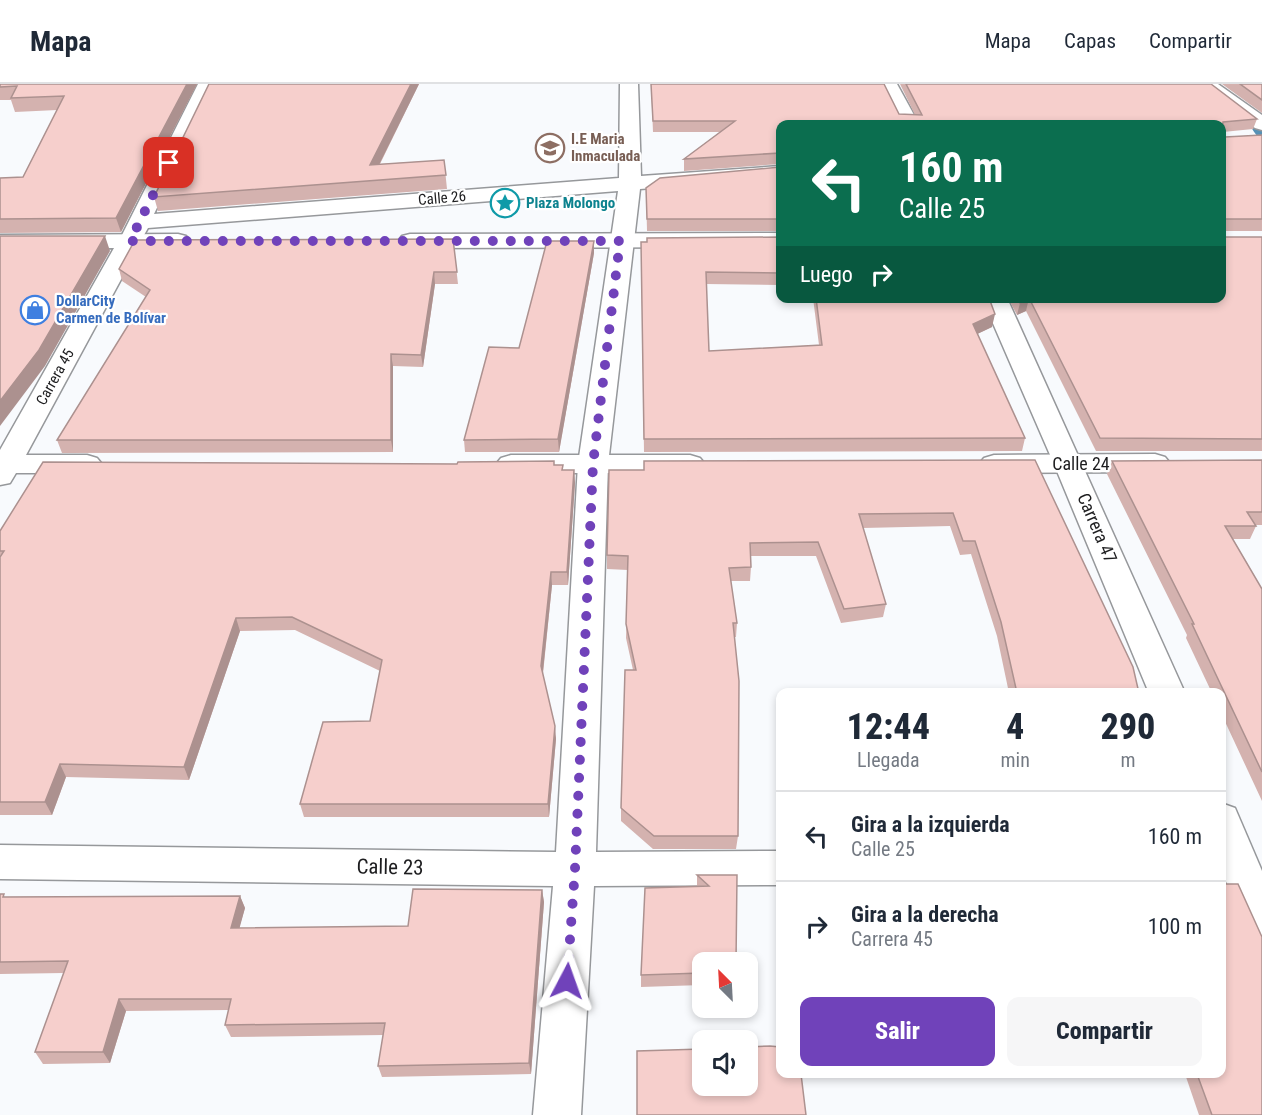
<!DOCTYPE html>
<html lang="es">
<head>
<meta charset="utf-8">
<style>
  :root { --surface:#fff; --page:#f6f6f7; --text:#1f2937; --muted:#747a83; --line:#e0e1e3; --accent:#7042ba }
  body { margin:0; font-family:"Roboto Condensed",sans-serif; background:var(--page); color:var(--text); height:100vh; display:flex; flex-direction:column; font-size:22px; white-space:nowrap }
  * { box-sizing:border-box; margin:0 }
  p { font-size:20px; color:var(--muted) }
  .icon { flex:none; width:33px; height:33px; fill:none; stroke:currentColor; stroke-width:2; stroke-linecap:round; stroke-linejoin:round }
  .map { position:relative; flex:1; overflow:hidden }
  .side { position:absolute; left:776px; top:604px; width:450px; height:390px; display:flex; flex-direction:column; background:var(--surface); border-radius:12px; box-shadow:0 3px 9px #0003 }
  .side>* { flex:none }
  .top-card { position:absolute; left:776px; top:36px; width:450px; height:183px; border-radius:12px; box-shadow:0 3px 9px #0003; background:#0b6e4f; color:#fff; overflow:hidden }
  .needle { width:39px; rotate:336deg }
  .buttons { position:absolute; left:692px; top:868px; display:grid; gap:12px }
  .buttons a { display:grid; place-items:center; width:66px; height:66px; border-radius:12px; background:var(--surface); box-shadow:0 3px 9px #0003; font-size:30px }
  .pin { position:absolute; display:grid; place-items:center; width:51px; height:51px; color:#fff; margin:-26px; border-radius:12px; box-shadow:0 3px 9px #0006 }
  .me { position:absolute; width:66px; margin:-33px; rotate:4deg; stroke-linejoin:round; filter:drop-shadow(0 0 4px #0008) }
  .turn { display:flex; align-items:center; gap:21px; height:126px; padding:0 24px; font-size:27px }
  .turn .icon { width:78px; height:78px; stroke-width:2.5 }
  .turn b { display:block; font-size:42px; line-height:51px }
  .then { display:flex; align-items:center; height:57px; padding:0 24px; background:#0003; gap:12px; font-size:22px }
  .eta { display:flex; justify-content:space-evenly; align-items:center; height:102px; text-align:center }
  .eta b { font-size:36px; font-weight:800; line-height:42px }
  .action { display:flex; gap:12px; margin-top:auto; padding:12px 24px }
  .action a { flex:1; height:69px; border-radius:12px; background:var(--accent); color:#fff; font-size:24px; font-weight:800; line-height:69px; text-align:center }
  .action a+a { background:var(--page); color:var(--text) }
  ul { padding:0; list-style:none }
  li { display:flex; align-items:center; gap:18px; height:90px; padding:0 24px; border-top:2px solid var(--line) }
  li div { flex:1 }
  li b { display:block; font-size:22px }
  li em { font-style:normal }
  header { display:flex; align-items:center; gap:36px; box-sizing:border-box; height:84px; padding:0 30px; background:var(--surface); border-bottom:2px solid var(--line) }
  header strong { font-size:28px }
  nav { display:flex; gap:33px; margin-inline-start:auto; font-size:21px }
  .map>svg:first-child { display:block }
</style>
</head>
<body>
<header>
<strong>Mapa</strong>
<nav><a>Mapa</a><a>Capas</a><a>Compartir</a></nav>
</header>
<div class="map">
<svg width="1262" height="1031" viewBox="0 0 1262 1031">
  <rect width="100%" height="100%" fill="#f8fafd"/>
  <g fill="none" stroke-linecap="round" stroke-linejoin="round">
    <!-- stream -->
    <path fill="#5691b5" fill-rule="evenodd" d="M1246,28L1255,32L1262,44V56C1253,51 1250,37 1242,31Z"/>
    <!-- street casing -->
    <g stroke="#96989b" stroke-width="3">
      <g id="street">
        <path d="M198,0H216L154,130L619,94L620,0H638L641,92L780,82V94L640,105L608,380L596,768L780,767V801L594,802L581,1031H533L553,802L0,795V761L556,768L578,380L618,107L148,144L140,158H124L121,153Z"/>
        <path d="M879,0H897L919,40H899Z"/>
        <path d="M1197,0H1218L1262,31V46L1255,44Z"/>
        <path d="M982,214H1007L1185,609H1149L1054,380Z"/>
        <path d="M1221,719L1235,724L1262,787V855L1247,850L1221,785Z"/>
      </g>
    </g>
    <!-- secondary casing -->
    <g stroke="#96989b" stroke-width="3">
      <g id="secondary">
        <path d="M780,149V163L410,164L402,162L398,157L402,152L410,150Z"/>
        <path d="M178,150L186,152L190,157L186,162L138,164L26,371H87L97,374L102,380L97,386L87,389H16L10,399L0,401V366L114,164L0,165V151Z"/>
        <path d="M1155,370L1165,373L1170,379L1165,385L1155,388L994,389L984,386L979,380L984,374L994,371Z"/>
        <path d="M511,371H690L700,374L705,380L700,386L690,389H511L501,386L496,380L501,374Z"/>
      </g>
    </g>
    <!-- street -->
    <use href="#street" fill="#fff" fill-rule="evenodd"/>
    <!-- secondary -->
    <use href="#secondary" fill="#fff" fill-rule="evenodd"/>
  </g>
  <!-- wall -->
  <g fill="#d4b2af">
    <path d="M0,0H197L121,148L0,149V94L23,93L57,26L15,28L11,16H0Z"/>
    <path d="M209,0H419L380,80L444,76L447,105L158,127L154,113Z"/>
    <path d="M651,0H884L899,30L915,31L900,0H1211L1257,35L1253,45L1223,48L1222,51L1225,53L1262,51V147H1224V153H1262V367H1096L1026,227L1017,231L1008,214H1221L780,40V81V80L684,87V75L720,48H653Z"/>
    <path d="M1222,0H1262V29Z"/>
    <path d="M780,83V147H647L646,104Z"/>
    <path d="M780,153V201L706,200L709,267L819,261L813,214H989L992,243L977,250L1025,354L1022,367L644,368L641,158Z"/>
    <path d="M453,155L458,200H435L423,283L393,282V368L62,369L57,356L146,213L122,197L119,185Z"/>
    <path d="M594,157V169L559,368H465L464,356L519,264Z"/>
    <path d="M1035,376L1139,609H1009L997,552L971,470L960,471L950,442L863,444L886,520L883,533L841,539L816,472H750L751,483L750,497H731L737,539L736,553H735L738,752L736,765H653L621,737V724L633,586L626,554L628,486L607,485V471Z"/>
    <path d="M1262,376V441H1256V442L1250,455H1233L1262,505V717L1221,629V609H1212L1186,554L1187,551L1107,390L1112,377Z"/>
    <path d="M554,377V381L563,386H574L575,399L568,501H552L543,590L556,655L549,733H304L300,720L370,637L380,587L295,546L240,547L189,696L66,693L52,731H0V447L457,380Z"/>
    <path d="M697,791H737L702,879V901L641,903V891L697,802Z"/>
    <path d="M542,806L544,818L531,990L382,993L378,982L383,951L231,953L225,941L229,926L126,927L110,979L43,980L35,968L64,889L0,890V810L5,813L240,812L245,824L239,844L408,842Z"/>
    <path d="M1185,990H1221L1262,1031H1199Z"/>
  </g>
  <!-- shaded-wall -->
  <g fill="#ac918f">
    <path d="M187,0H197L121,148L116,134Z"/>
    <path d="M411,0H419L372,95L370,81Z"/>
    <path d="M105,152L110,167L45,282L0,342V317Z"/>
    <path d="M594,157V169L559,368L558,355Z"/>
    <path d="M434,188L435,200L423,283L421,271Z"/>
    <path d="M1029,214L1026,227L1017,231L1020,219Z"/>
    <path d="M995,230L992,243L971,253L973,240Z"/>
    <path d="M391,270L393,282V368L391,356Z"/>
    <path d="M574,386L575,399L568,501L567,488Z"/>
    <path d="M551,488L552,501L542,596L541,582Z"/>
    <path d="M236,534L240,547L189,696L184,683Z"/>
    <path d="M555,642L556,655L549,733L548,720Z"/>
    <path d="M60,680L66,693L52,731L45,718Z"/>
    <path d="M542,806L544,818L531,990L529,979Z"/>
    <path d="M240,812L245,824L236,857L231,844Z"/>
    <path d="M119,915L126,927L110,979L103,968Z"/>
  </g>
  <!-- building -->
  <g fill="#f6cfcc" stroke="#ac918f" stroke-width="1.5">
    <path d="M0,0H187L116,134L0,135V94L23,93L64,12L11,14L17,2L0,3Z"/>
    <path d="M209,0H411L370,81L444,76L446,91L154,113Z"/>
    <path d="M651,0H884L899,30L922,31L906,0H1211L1257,35L1223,38L1222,51L1225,53L1262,51V135H1225L1224,153H1262V355L1100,354L1029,214H1221V40H780V69L684,75L735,37H653Z"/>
    <path d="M1240,0H1262V16Z"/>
    <path d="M780,83V135H647L646,104L660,94Z"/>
    <path d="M0,152H105L39,266L0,317Z"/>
    <path d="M780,153V189L706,188L709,267L822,261L816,214H989L995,230L973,240L1025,354L644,355L641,158H647V154Z"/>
    <path d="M453,155L457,188H434L421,271L391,270V356H57L150,206L119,185L135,156Z"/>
    <path d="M547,157H594L558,355L464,356L489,263L519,264Z"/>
    <path d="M1018,214H1029L1020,219Z"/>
    <path d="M1035,376L1133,583L1139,609H1017L1001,538L975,457H963L953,429L859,430L886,520L844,525L818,458L750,459L751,483L729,484L737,539H733L739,597L738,752H654L621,724L625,586H636L626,540L628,472L607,471L609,386H644V377Z"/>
    <path d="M1262,376V428H1247L1256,442H1225L1262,505V688L1192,540H1194L1112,377Z"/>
    <path d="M554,377V381H563L562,386H574L567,488H551L541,582L555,642L548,720H300L323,638L370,637L382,576L292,533L236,534L184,683L60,680L45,718H0V473L4,467H0V447L43,378L457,380L458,378Z"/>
    <path d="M697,791H737L736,879H702V889L641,891L645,804L709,802Z"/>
    <path d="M1221,800H1238L1262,853V1031H1212L1197,990H1221Z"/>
    <path d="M413,805L542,806L529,979L378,982L385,939L225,941L231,915H119L103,968H35L68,877L0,878V810H4L3,813L240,812L231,844L408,842Z"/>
    <path d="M770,962L780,963V990H801L806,1031H637V967L702,965V1002H747V963Z"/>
  </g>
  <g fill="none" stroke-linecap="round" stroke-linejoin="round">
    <!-- route -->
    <path stroke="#7042ba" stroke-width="10" stroke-dasharray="0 18" d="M169,79L130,157H620L593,380L575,785L567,897"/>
  </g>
  <!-- icons -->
  <defs>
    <g id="school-ring" transform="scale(1.5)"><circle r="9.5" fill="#fff" stroke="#8d6e63" stroke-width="1.5"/><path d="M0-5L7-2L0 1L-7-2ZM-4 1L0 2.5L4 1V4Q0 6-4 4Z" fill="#8d6e63"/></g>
    <g id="sight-ring" transform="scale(1.5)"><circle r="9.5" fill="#fff" stroke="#0f9aa8" stroke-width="1.5"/><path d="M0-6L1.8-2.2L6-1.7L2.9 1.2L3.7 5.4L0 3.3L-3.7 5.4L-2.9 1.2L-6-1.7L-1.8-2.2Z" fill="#0f9aa8"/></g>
    <g id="shop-ring" transform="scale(1.5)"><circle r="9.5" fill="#fff" stroke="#3f7fe0" stroke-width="1.5"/><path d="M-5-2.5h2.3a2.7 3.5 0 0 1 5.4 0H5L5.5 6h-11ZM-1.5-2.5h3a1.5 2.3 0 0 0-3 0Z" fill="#3f7fe0"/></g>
  </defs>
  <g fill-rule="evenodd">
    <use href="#school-ring" x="550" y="64"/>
    <use href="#sight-ring" x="505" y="119"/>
    <use href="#shop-ring" x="35" y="226"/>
  </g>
  <g text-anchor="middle" stroke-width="4.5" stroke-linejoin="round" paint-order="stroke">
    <!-- far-education labels -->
    <g font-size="15" font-weight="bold" fill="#785e54" stroke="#fff" text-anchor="start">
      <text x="571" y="60">I.E Maria<tspan x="571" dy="17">Inmaculada</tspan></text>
    </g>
    <!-- far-street labels -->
    <g font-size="15" fill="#1d1d1f" stroke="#fff">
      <text transform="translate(442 114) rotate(-5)" y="5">Calle 26</text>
      <text transform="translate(55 293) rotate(-61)" y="5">Carrera 45</text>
    </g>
    <!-- far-culture labels -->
    <g font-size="15" font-weight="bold" fill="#0d838f" stroke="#fff" text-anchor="start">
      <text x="526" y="124">Plaza Molongo</text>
    </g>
    <!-- far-shop labels -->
    <g font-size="15" font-weight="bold" fill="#366cbe" stroke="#fff" text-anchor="start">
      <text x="56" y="222">DollarCity<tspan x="56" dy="17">Carmen de Bolívar</tspan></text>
    </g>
    <!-- street labels -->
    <g font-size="18" fill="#1d1d1f" stroke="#fff">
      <text x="1081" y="386">Calle 24</text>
      <text transform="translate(1097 444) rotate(67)" y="6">Carrera 47</text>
    </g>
    <!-- near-street labels -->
    <g font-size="21" fill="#1d1d1f" stroke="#fff">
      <text transform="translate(390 783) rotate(1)" y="7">Calle 23</text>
    </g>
  </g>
</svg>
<div class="buttons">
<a><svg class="needle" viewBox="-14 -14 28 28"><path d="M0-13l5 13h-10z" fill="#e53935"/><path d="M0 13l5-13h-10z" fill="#747a83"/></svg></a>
<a><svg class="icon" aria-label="sound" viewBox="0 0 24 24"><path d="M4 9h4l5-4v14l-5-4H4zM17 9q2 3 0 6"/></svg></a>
</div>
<div class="pin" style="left:169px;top:79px;background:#d93025"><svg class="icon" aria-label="arrive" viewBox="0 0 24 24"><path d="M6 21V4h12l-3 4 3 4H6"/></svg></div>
<svg class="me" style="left:567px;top:897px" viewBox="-20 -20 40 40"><path d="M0-17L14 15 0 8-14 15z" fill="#7042ba" stroke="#fff" stroke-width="4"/></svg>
<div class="top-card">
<div class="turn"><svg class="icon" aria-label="left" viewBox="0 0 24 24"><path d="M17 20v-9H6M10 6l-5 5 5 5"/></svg><div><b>160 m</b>Calle 25</div></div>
<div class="then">Luego<svg class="icon" aria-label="right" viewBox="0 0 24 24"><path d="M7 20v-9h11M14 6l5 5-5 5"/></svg></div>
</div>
<section class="side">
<div class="eta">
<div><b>12:44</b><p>Llegada</p></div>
<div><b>4</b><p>min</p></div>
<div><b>290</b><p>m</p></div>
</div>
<ul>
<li><svg class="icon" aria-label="left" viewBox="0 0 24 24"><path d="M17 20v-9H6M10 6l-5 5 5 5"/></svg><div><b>Gira a la izquierda</b><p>Calle 25</p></div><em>160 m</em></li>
<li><svg class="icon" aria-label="right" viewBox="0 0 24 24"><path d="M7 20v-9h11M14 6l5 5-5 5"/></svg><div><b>Gira a la derecha</b><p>Carrera 45</p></div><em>100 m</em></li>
</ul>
<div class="action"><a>Salir</a><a>Compartir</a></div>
</section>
</div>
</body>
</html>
